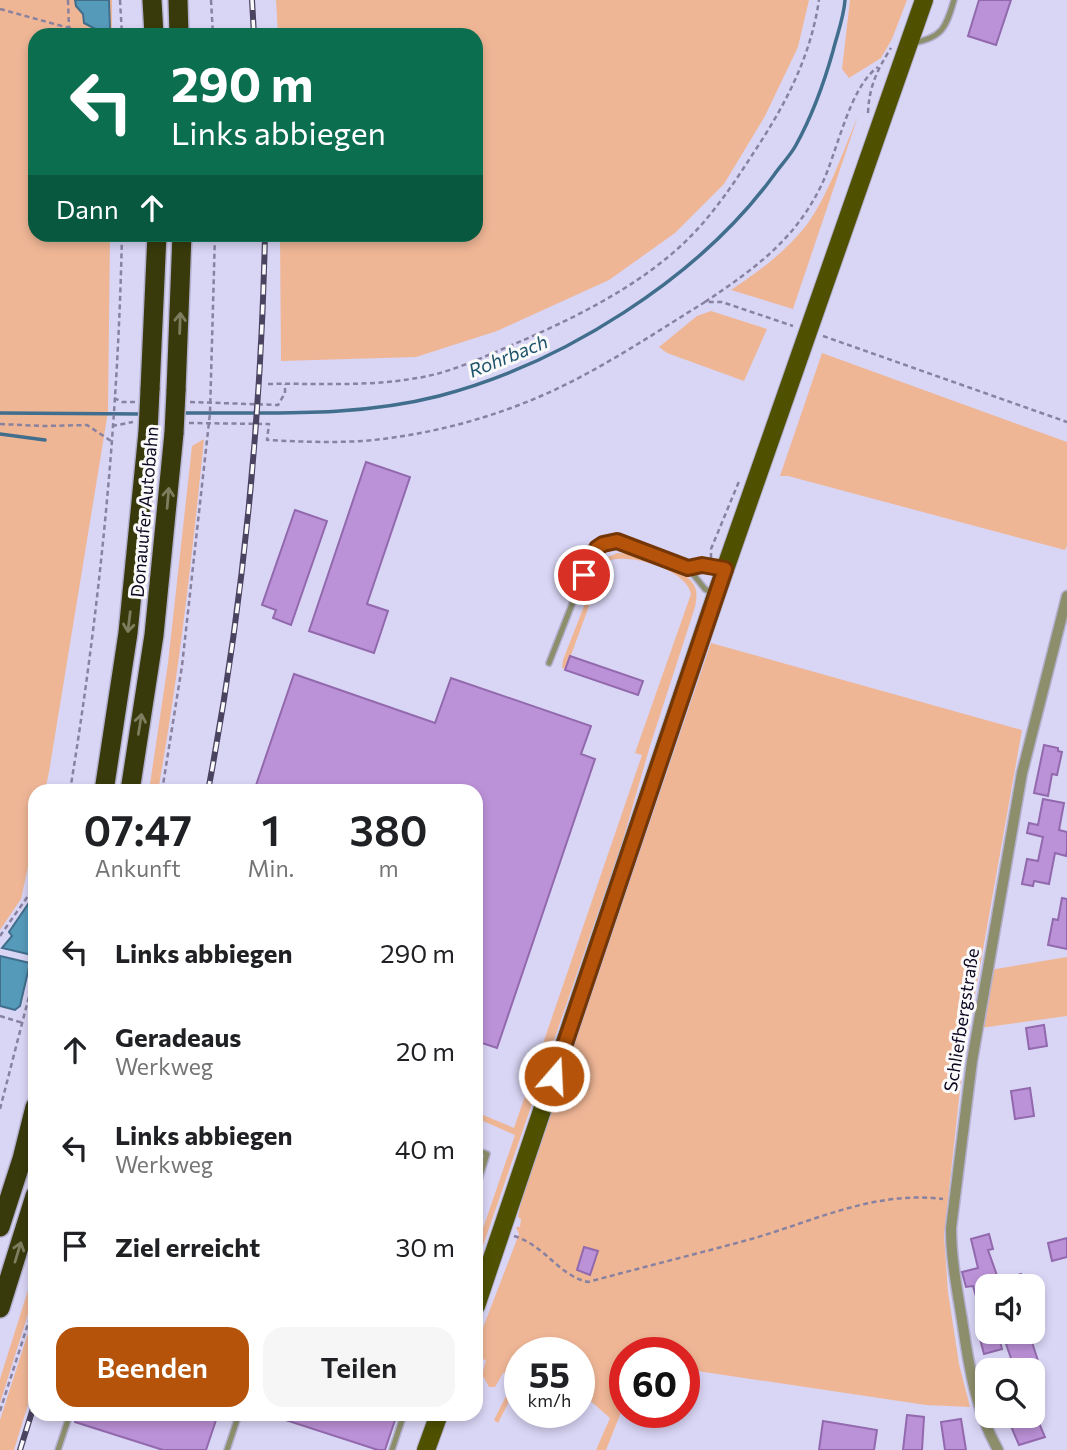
<!DOCTYPE html>
<html lang="de">
<head>
<meta charset="utf-8">
<style>
  :root { --surface:#fff; --page:#f6f6f6; --text:#202124; --muted:#757577; --accent:#b45309 }
  body { margin:0; font-family:Commissioner,sans-serif; background:var(--page); color:var(--text); height:100vh; display:flex; flex-direction:column; font-size:26px; white-space:nowrap }
  * { box-sizing:border-box; margin:0 }
  p { font-size:23px; color:var(--muted) }
  .icon { flex:none; width:38px; height:38px; fill:none; stroke:currentColor; stroke-width:2; stroke-linecap:round; stroke-linejoin:round }
  .map { position:relative; flex:1; overflow:hidden }
  .details { position:absolute; left:28px; top:784px; width:455px; height:637px; display:flex; flex-direction:column; background:var(--surface); border-radius:21px; box-shadow:0 4px 10px #0003 }
  .details>* { flex:none }
  .banner { position:absolute; left:28px; top:28px; width:455px; height:214px; border-radius:21px; box-shadow:0 4px 10px #0003; background:#0b6e4f; color:#fff; overflow:hidden }
  .controls { position:absolute; left:975px; top:1274px; display:grid; gap:14px }
  .controls a { display:grid; place-items:center; width:70px; height:70px; border-radius:14px; background:var(--surface); box-shadow:0 4px 10px #0003; font-size:35px }
  .speed { position:absolute; left:504px; top:1337px; display:flex; gap:14px; font-size:35px; font-weight:700; text-align:center }
  .speed>* { display:grid; place-content:center; width:91px; height:91px; border-radius:50%; background:var(--surface); box-shadow:0 4px 10px #0003; line-height:1 }
  .speed small { font-size:18px; font-weight:400 }
  .speed .limit { border:10px solid #d22; background:#fff; color:#111 }
  .pin { position:absolute; display:grid; place-items:center; width:60px; height:60px; color:#fff; margin:-30px; border:4px solid #fff; border-radius:50%; box-shadow:0 2px 7px #0007 }
  .me { position:absolute; width:77px; margin:-38px; rotate:19deg; stroke-linejoin:round; filter:drop-shadow(0 0 5px #0008) }
  .turn { display:flex; align-items:center; gap:24px; height:147px; padding:0 28px; font-size:32px }
  .turn .icon { width:91px; height:91px; stroke-width:2.5 }
  .turn b { display:block; font-size:49px; line-height:60px }
  .then { display:flex; align-items:center; height:66px; padding:0 28px; background:#0003; gap:14px; font-size:26px }
  .eta { display:flex; justify-content:space-evenly; align-items:center; height:119px; text-align:center }
  .eta b { font-size:42px; font-weight:600; line-height:49px }
  .action { display:flex; gap:14px; margin-top:auto; padding:14px 28px }
  .action a { flex:1; height:80px; border-radius:21px; background:var(--accent); color:#fff; font-size:28px; font-weight:600; line-height:80px; text-align:center }
  .action a+a { background:var(--page); color:var(--text) }
  ul { padding:0; list-style:none }
  li { display:flex; align-items:center; gap:21px; height:98px; padding:0 28px }
  li div { flex:1 }
  li b { display:block; font-size:26px }
  li em { font-style:normal }
  .map>svg:first-child { display:block }
</style>
</head>
<body>
<div class="map">
<svg width="1067" height="1450" viewBox="0 0 1067 1450">
  <rect width="100%" height="100%" fill="#d9d5f5"/>
  <!-- green -->
  <g fill="#efb696">
    <path d="M0,0H112V35H35V234L110,235L108,412L49,772L45,791H35V835L21,899L0,930Z"/>
    <path d="M276,0H809L798,47L765,116L724,184L675,233L609,280L497,331L416,357L281,361L280,235L476,234V35H278Z"/>
    <path d="M850,0H907L892,39L881,58L849,78L842,69Z"/>
    <path d="M858,116L793,309L731,290C758,272 784,253 805,227C827,199 844,149 858,116Z"/>
    <path d="M711,311L767,329L744,381L667,353L659,347L697,316Z"/>
    <path d="M822,353L1067,442V545L1065,550L788,476H780Z"/>
    <path d="M204,439C192,557 179,674 158,791H149L168,663L192,446Z"/>
    <path d="M617,553C638,553 690,567 696,590C697,595 696,602 695,607L650,746L622,843L476,1266V1249L515,1135L476,1118V1112L514,1128L642,755L635,753L691,594C687,569 626,551 605,562L566,669L562,668L563,660L600,565L604,559Z"/>
    <path d="M711,643L1022,730L963,1062L944,1236L948,1292L959,1364L970,1407L926,1405L684,1369V1353H625V1402L606,1450H596L610,1418L579,1391V1353H520V1391L518,1394H513L498,1423L494,1420L506,1396L512,1379L507,1373H503L495,1387H489L482,1374L486,1360L476,1358V1346L519,1234L516,1227H520L521,1219L518,1217L522,1196Z"/>
    <path d="M1067,957V1016L980,1028L990,970Z"/>
    <path d="M35,1268V1292L0,1403V1379Z"/>
    <path d="M35,1311V1382L14,1450H0V1420Z"/>
  </g>
  <!-- water -->
  <g fill="#569aba" stroke="#406e8c" stroke-width="2">
    <path d="M75,0H109L110,30L105,34L84,23L83,14L76,6Z"/>
    <path d="M35,894V938L32,955L2,948L12,936L9,932Z"/>
    <path d="M0,956L30,963L20,1006L15,1010L0,1006Z"/>
  </g>
  <g fill="none" stroke-linecap="round" stroke-linejoin="round">
    <!-- stream -->
    <g stroke="#406e8c" stroke-width="3.5">
      <path d="M0,413L141,414"/>
      <path d="M181,413C268,412 353,418 439,396C562,364 699,278 774,175C781,165 790,156 796,145C812,116 824,83 833,51C837,35 844,17 845,0"/>
      <path d="M0,434L45,440"/>
    </g>
  </g>
  <!-- building -->
  <g fill="#bb91d7" stroke="#9269ad" stroke-width="2">
    <path d="M979,0H1011L996,45L968,36Z"/>
    <path d="M366,462L410,477L367,604L388,611L374,653L309,631Z"/>
    <path d="M295,510L327,521L291,625L273,618L276,610L262,605Z"/>
    <path d="M570,656L643,681L638,695L565,670Z"/>
    <path d="M294,674L435,723L451,678L591,726L581,754L595,759L497,1048L476,1041V791H254Z"/>
    <path d="M1044,745L1058,748V751L1062,752L1057,775L1052,774L1048,796L1034,793Z"/>
    <path d="M1043,799L1064,803L1059,830L1067,832V850L1066,856L1055,853L1049,884L1034,881L1033,886L1022,884L1027,859L1038,861L1043,837L1027,833L1029,823L1038,825Z"/>
    <path d="M1062,898L1067,899V949L1048,945L1053,919L1058,920Z"/>
    <path d="M1044,1025L1047,1046L1029,1049L1026,1028Z"/>
    <path d="M1030,1088L1034,1116L1015,1119L1011,1091Z"/>
    <path d="M989,1234L993,1249L988,1250L999,1281L1021,1274L1024,1286H987V1324H984L973,1286L966,1287L962,1272L978,1268L971,1239Z"/>
    <path d="M1067,1238V1257L1052,1261L1048,1243Z"/>
    <path d="M584,1247L598,1251L590,1275L577,1270Z"/>
    <path d="M998,1334L1002,1349L984,1354L980,1339Z"/>
    <path d="M1030,1336L1040,1367L1031,1370H1018L1016,1364H1013L1006,1344Z"/>
    <path d="M77,1414H218L206,1450H163L75,1422Z"/>
    <path d="M274,1414H397L385,1450H378L273,1416Z"/>
    <path d="M907,1415L924,1417L922,1450H903Z"/>
    <path d="M1014,1416H1036L1045,1437L1019,1445L1007,1417Z"/>
    <path d="M961,1419L966,1450H945L941,1422Z"/>
    <path d="M823,1421L877,1430L874,1450H819Z"/>
  </g>
  <g fill="none" stroke-linecap="round" stroke-linejoin="round">
    <!-- service casing -->
    <g stroke="#b4b0cf" stroke-width="8">
      <g id="service">
        <path d="M912,43C942,38 946,28 954,0"/>
        <path d="M688,568L705,589L712,593"/>
        <path d="M688,568L702,565L723,569"/>
        <path d="M549,663L592,553C597,547 602,543 610,541C624,538 673,561 688,568"/>
        <path d="M476,1150L487,1154L476,1189"/>
        <path d="M58,1450L70,1414"/>
        <path d="M227,1450L239,1414"/>
        <path d="M392,1450L404,1414"/>
      </g>
    </g>
    <!-- minor casing -->
    <g stroke="#b4b0cf" stroke-width="13">
      <path id="minor" d="M998,1450C975,1409 969,1366 962,1320C957,1289 951,1259 951,1228L972,1061L1022,773L1067,596"/>
    </g>
    <!-- primary casing -->
    <g stroke="#b4b0cf" stroke-width="20">
      <g id="primary">
        <path d="M476,1306L716,595L924,0"/>
        <path d="M426,1450L439,1414"/>
      </g>
    </g>
    <!-- motorway casing -->
    <g stroke="#b4b0cf" stroke-width="22">
      <g id="motorway">
        <path d="M152,0L154,35"/>
        <path d="M178,0L179,35"/>
        <path d="M150,390L157,234"/>
        <path d="M176,391L182,234"/>
        <path d="M104,791L128,633L148,432"/>
        <path d="M130,791L154,635L174,433"/>
        <path d="M0,1227L22,1159L35,1107"/>
        <path d="M0,1308L35,1196"/>
      </g>
    </g>
    <!-- path -->
    <g stroke="#8882a0" stroke-width="2.5" stroke-dasharray="5 3.5" stroke-linecap="butt">
      <path d="M68,0L69,28L87,35"/>
      <path d="M120,0L122,35"/>
      <path d="M211,0L213,35"/>
      <path d="M0,9L69,28"/>
      <path d="M868,113C869,87 877,70 891,48"/>
      <path d="M705,302C754,269 794,241 821,186C837,154 849,87 878,67"/>
      <path d="M823,336L1067,422"/>
      <path d="M268,384C318,383 367,387 417,378C450,373 481,358 512,345C575,318 643,285 692,235C718,208 738,177 758,146C788,100 811,54 819,0"/>
      <path d="M114,398L122,402H135"/>
      <path d="M190,402L278,405L285,393V384"/>
      <path d="M189,423L269,424L267,440C308,442 349,444 390,438C457,429 526,407 586,374C627,352 666,326 705,302H722L793,326"/>
      <path d="M0,424L44,426L87,425L111,441"/>
      <path d="M112,426L133,422"/>
      <path d="M711,558V549L740,479"/>
      <path d="M70,791C100,607 118,421 122,234"/>
      <path d="M162,791L182,666L210,413L215,234"/>
      <path d="M0,936L35,886"/>
      <path d="M0,1016L23,1023"/>
      <path d="M0,1109L35,973"/>
      <path d="M514,1236C546,1246 559,1276 588,1282C640,1268 692,1255 744,1241C811,1223 872,1190 943,1199"/>
      <path d="M0,1411L35,1302"/>
    </g>
    <!-- service -->
    <use href="#service" stroke="#8d8f6c" stroke-width="5"/>
    <!-- minor -->
    <use href="#minor" stroke="#8d8f6c" stroke-width="10"/>
    <!-- primary -->
    <use href="#primary" stroke="#4f5100" stroke-width="18"/>
    <!-- motorway -->
    <use href="#motorway" stroke="#393a0b" stroke-width="19"/>
    <!-- rail casing -->
    <g stroke="#4b4461" stroke-width="6">
      <g id="rail">
        <path d="M252,0L254,35"/>
        <path d="M208,791C243,607 261,422 265,234"/>
        <path d="M20,1450L35,1402"/>
      </g>
    </g>
    <!-- rail -->
    <use href="#rail" stroke="#fafafa" stroke-width="3.5" stroke-dasharray="10" stroke-linecap="butt"/>
    <!-- motorway-bridge casing -->
    <g stroke="#b4b0cf" stroke-width="22" stroke-linecap="butt">
      <g id="motorway-bridge">
        <path d="M148,432L150,390"/>
        <path d="M174,433L176,391"/>
      </g>
    </g>
    <!-- motorway-bridge -->
    <use href="#motorway-bridge" stroke="#393a0b" stroke-width="19"/>
  </g>
  <!-- one-way arrows -->
  <defs><path id="oneway-shaft" d="M-6 0H5M1.5-3L5.5 0L1.5 3" fill="none" stroke-width="1.6" stroke-linecap="round" stroke-linejoin="round" transform="scale(1.75)"/></defs>
  <g stroke="#7d7d5f">
    <use href="#oneway-shaft" transform="translate(180 323) rotate(-88)"/>
    <use href="#oneway-shaft" transform="translate(168 498) rotate(-85)"/>
    <use href="#oneway-shaft" transform="translate(129 622) rotate(97)"/>
    <use href="#oneway-shaft" transform="translate(140 724) rotate(-81)"/>
    <use href="#oneway-shaft" transform="translate(18 1252) rotate(-73)"/>
  </g>
  <g fill="none" stroke-linecap="round" stroke-linejoin="round">
    <!-- route casing -->
    <g stroke="#753606" stroke-width="18">
      <path id="route" d="M554,1076L725,569L702,565L688,568L617,541L603,544L597,548L584,575"/>
    </g>
    <!-- route -->
    <use href="#route" stroke="#b45309" stroke-width="12"/>
  </g>
  <g text-anchor="middle" stroke-width="6" stroke-linejoin="round" paint-order="stroke">
    <!-- street labels -->
    <g font-size="18" fill="#0d0621" stroke="#fafafa">
      <text transform="translate(145 512) rotate(-85)" y="6">Donauufer Autobahn</text>
      <text transform="translate(962 1020) rotate(-81)" y="6">Schliefbergstraße</text>
    </g>
    <!-- water labels -->
    <g font-size="19" font-style="italic" fill="#1c526a" stroke="#fafafa">
      <text transform="translate(508 356) rotate(-22)" y="7">Rohrbach</text>
    </g>
  </g>
</svg>
<div class="controls">
<a><svg class="icon" aria-label="sound" viewBox="0 0 24 24"><path d="M4 9h4l5-4v14l-5-4H4zM17 9q2 3 0 6"/></svg></a>
<a><svg class="icon" aria-label="search" viewBox="0 0 24 24"><circle cx="10" cy="10" r="6"/><path d="M15 15l6 6"/></svg></a>
</div>
<div class="speed"><div>55<small>km/h</small></div><div class="limit">60</div></div>
<div class="pin" style="left:584px;top:575px;background:#d93025"><svg class="icon" aria-label="arrive" viewBox="0 0 24 24"><path d="M6 21V4h12l-3 4 3 4H6"/></svg></div>
<svg class="me" style="left:554px;top:1076px" viewBox="-20 -20 40 40"><circle r="17" fill="#b45309" stroke="#fff" stroke-width="3"/><path d="M0-11L8 9 0 5-8 9z" fill="#fff"/></svg>
<div class="banner">
<div class="turn"><svg class="icon" aria-label="left" viewBox="0 0 24 24"><path d="M17 20v-9H6M10 6l-5 5 5 5"/></svg><div><b>290 m</b>Links abbiegen</div></div>
<div class="then">Dann<svg class="icon" aria-label="ahead" viewBox="0 0 24 24"><path d="M12 20V5M6 11l6-6 6 6"/></svg></div>
</div>
<section class="details">
<div class="eta">
<div><b>07:47</b><p>Ankunft</p></div>
<div><b>1</b><p>Min.</p></div>
<div><b>380</b><p>m</p></div>
</div>
<ul>
<li><svg class="icon" aria-label="left" viewBox="0 0 24 24"><path d="M17 20v-9H6M10 6l-5 5 5 5"/></svg><div><b>Links abbiegen</b></div><em>290 m</em></li>
<li><svg class="icon" aria-label="ahead" viewBox="0 0 24 24"><path d="M12 20V5M6 11l6-6 6 6"/></svg><div><b>Geradeaus</b><p>Werkweg</p></div><em>20 m</em></li>
<li><svg class="icon" aria-label="left" viewBox="0 0 24 24"><path d="M17 20v-9H6M10 6l-5 5 5 5"/></svg><div><b>Links abbiegen</b><p>Werkweg</p></div><em>40 m</em></li>
<li><svg class="icon" aria-label="arrive" viewBox="0 0 24 24"><path d="M6 21V4h12l-3 4 3 4H6"/></svg><div><b>Ziel erreicht</b></div><em>30 m</em></li>
</ul>
<div class="action"><a>Beenden</a><a>Teilen</a></div>
</section>
</div>
</body>
</html>
